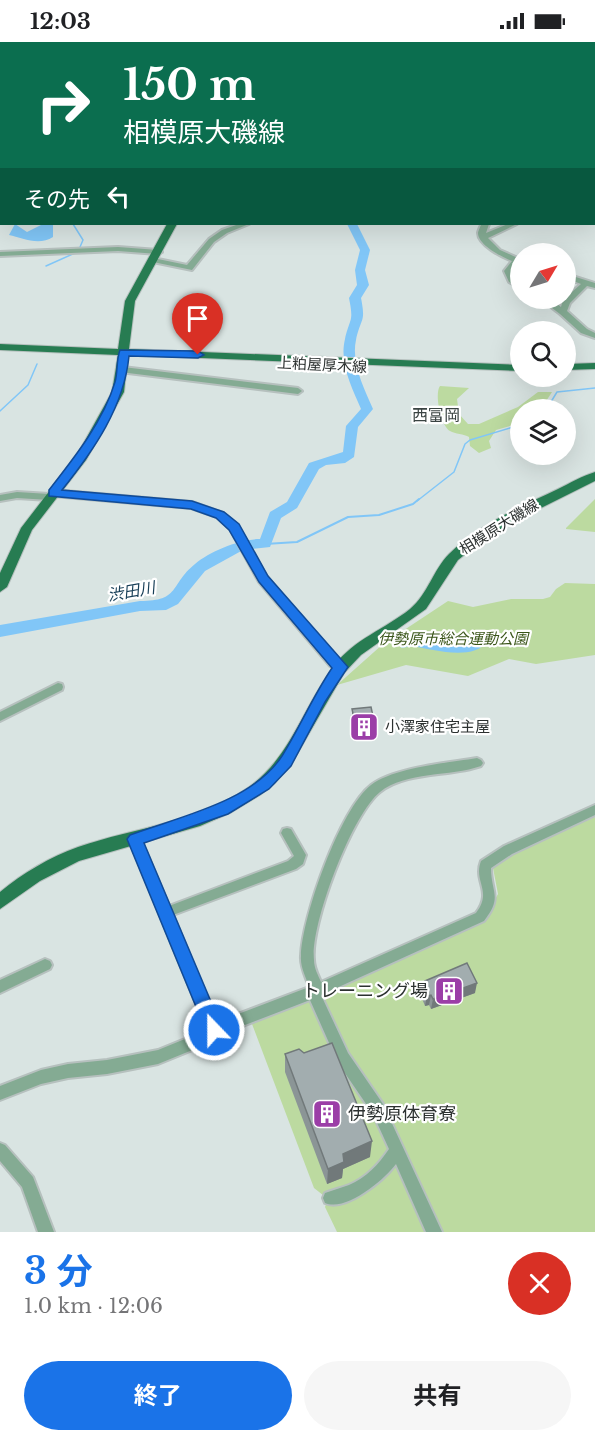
<!DOCTYPE html>
<html lang="ja">
<head>
<meta charset="utf-8">
<style>
  :root { --surface:#fff; --page:#f6f6f6; --text:#202124; --muted:#757577; --accent:#1a73e8 }
  body { margin:0; font-family:"Libre Baskerville","Noto Sans JP",serif; background:var(--page); color:var(--text); height:100vh; display:flex; flex-direction:column; font-size:22px; white-space:nowrap }
  * { box-sizing:border-box; margin:0 }
  p { font-size:20px; color:var(--muted) }
  .icon { flex:none; width:33px; height:33px; fill:none; stroke:currentColor; stroke-width:2; stroke-linecap:round; stroke-linejoin:round }
  .map { position:relative; height:1190px; overflow:hidden }
  .side { display:flex; flex-direction:column; background:var(--surface); flex:1 }
  .side>* { flex:none }
  .top-card { position:absolute; left:0px; top:0px; width:596px; height:183px; box-shadow:0 6px 24px #0002; background:#0b6e4f; color:#fff; overflow:hidden }
  .needle { width:39px; rotate:52deg }
  .controls { position:absolute; left:510px; top:201px; display:grid; gap:12px }
  .controls a { display:grid; place-items:center; width:66px; height:66px; border-radius:50%; background:var(--surface); box-shadow:0 6px 24px #0002; font-size:30px }
  .pin { position:absolute; display:grid; place-items:center; width:51px; height:51px; color:#fff; margin:-62px -26px; border-radius:50% 50% 50% 0; rotate:-45deg; box-shadow:0 0 6px #0007 }
  .pin .icon { rotate:45deg }
  .me { position:absolute; width:66px; margin:-33px; rotate:338deg; stroke-linejoin:round; filter:drop-shadow(0 0 4px #0008) }
  .turn { display:flex; align-items:center; gap:21px; height:126px; padding:0 24px; font-size:27px }
  .turn .icon { width:78px; height:78px; stroke-width:2.5 }
  .turn b { display:block; font-size:42px; line-height:51px }
  .then { display:flex; align-items:center; height:57px; padding:0 24px; background:#0003; gap:12px; font-size:22px }
  .round { display:grid; place-items:center; flex:none; width:63px; height:63px; border-radius:32px; background:var(--page) }
  .headline { display:flex; align-items:center; justify-content:space-between; height:102px; padding:0 24px }
  h1 { font-size:36px; font-weight:700; line-height:45px; color:var(--accent) }
  .primary-button { display:flex; gap:12px; margin-top:auto; padding:12px 24px }
  .primary-button a { flex:1; height:69px; border-radius:36px; background:var(--accent); color:#fff; font-size:24px; font-weight:700; line-height:69px; text-align:center }
  .primary-button a+a { background:var(--page); color:var(--text) }
  .status { display:flex; justify-content:space-between; align-items:center; height:42px; padding:0 30px; background:var(--surface); direction:ltr }
  .status svg { height:16px; fill:currentColor }
  .map>svg:first-child { display:block }
</style>
</head>
<body>
<div class="status"><b>12:03</b><svg viewBox="0 0 49 12"><path d="M0 12V9h3v3zM5 12V6h3v6zM10 12V3h3v9zM15 12V0h3v12zM26 1h20v11H26zM47 4h2v5h-2z"/></svg></div>
<div class="map">
<svg width="595" height="1190" viewBox="0 0 595 1190">
  <rect width="100%" height="100%" fill="#d9e4e2"/>
  <!-- green -->
  <g fill="#bcdaa0">
    <path d="M440,344L469,346L457,357L459,372L468,382H479L518,365L538,350H552L541,367L520,368V381L496,388L489,399L491,406L479,411L470,404L469,395C464,392 455,392 450,389C441,384 434,352 440,344Z"/>
    <path d="M595,457V490L566,487V486Z"/>
    <path d="M565,541L595,542V613L536,622L509,617L468,634L406,623L337,643L383,602L448,559L473,565L511,557H543L550,555L556,547Z"/>
    <path d="M595,775V1190H440L348,1013L322,957L324,951L483,880L498,852L493,826L514,810Z"/>
    <path d="M307,958L312,961L339,1021L371,1069L428,1190H337L325,1165L328,1157L314,1146L252,982Z"/>
  </g>
  <!-- water -->
  <g fill="#81c6f7">
    <path d="M15,182L27,190L43,182H53V195C39,204 22,196 9,193Z"/>
    <path d="M409,598L488,599C472,620 433,607 411,604L402,606L399,603Z"/>
  </g>
  <g fill="none" stroke-linecap="round" stroke-linejoin="round">
    <!-- stream-far1 -->
    <g stroke="#81c6f7" stroke-width="1.5">
      <path d="M158,2L160,0"/>
      <path d="M73,182L83,198L80,205"/>
      <path d="M46,224L75,211"/>
      <path d="M546,368L557,350L595,346"/>
      <path d="M0,369L28,343L37,322"/>
      <path d="M417,459L454,430L465,402L470,398L520,383"/>
    </g>
    <!-- stream -->
    <path stroke="#81c6f7" stroke-width="2" d="M265,502L297,500L348,475L379,473L413,462L419,457"/>
    <!-- river -->
    <g fill="#81c6f7" fill-rule="evenodd">
      <path d="M436,0H445L435,2Z"/>
      <path d="M347,182H357L370,208L365,228L369,243L361,256C366,281 361,275 356,298C351,321 364,346 373,367L358,385L354,415L345,421L326,423L319,427L297,466L281,476L270,505L243,508L205,529L178,562L166,568L140,569L0,595V583L140,559C181,559 169,543 195,522C210,509 240,497 260,497L270,470L287,460L309,421L343,410L346,384L361,367C352,346 339,321 345,297C350,275 354,281 349,256L357,243L355,228L360,208Z"/>
    </g>
    <!-- minor casing -->
    <g stroke="#b6c0be" stroke-width="4">
      <g id="minor">
        <path d="M110,0H116L117,2H111Z"/>
        <path d="M267,0H273L275,2H268Z"/>
        <path d="M284,0H290L292,2H285Z"/>
        <path d="M309,0H317L306,2Z"/>
        <path d="M367,0H375L365,2Z"/>
        <path d="M581,0H588L579,2Z"/>
        <rect x="0" y="24" width="2" height="4"/>
        <rect x="0" y="40" width="2" height="4"/>
        <rect x="594" y="64" width="1" height="4"/>
        <path d="M239,182H249L227,191L214,200L192,228L153,220L149,218L153,216L187,223L209,197L222,188Z"/>
        <path d="M482,182H489L486,191L508,182H517L488,196L500,208L520,217V221H518L512,229L515,237L520,241V246L509,240L504,229L512,219C502,215 478,203 478,191C478,190 481,182 482,182Z"/>
        <path d="M118,205L158,208L162,210L158,212L118,209L0,214V210Z"/>
        <path d="M566,232L595,241V246L587,244L570,261L567,269L587,287L595,291V296L581,291L560,272L539,256H549L561,265L563,258L581,242L566,236Z"/>
        <path d="M123,325L298,346L302,349L298,352L120,330L119,328Z"/>
        <path d="M53,448L192,460L223,471L237,483L267,535L338,618L346,625L345,628L341,629L330,624L259,540L230,487L217,475L191,466L53,454L52,457L49,458L17,456L0,459V453L17,450L49,452L50,449Z"/>
        <path d="M58,641L62,642L63,645L62,648L0,679V670Z"/>
        <path d="M477,716L481,718L483,721L481,724C450,735 406,729 380,750C352,772 310,883 314,918C314,926 318,933 321,940L476,871C493,849 473,840 481,819L504,804L595,763V773L512,812L491,826C491,851 503,855 484,879L321,953L348,1011L383,1062L442,1190H426L396,1122C384,1138 346,1170 325,1161L323,1156L325,1151C333,1148 341,1146 349,1143C366,1136 379,1122 389,1107L373,1072L338,1021L310,958L219,993L212,1000L158,1022L107,1032L68,1036L41,1042L0,1058V1044L41,1028L68,1022L107,1018L158,1008L202,990L206,986L129,797L131,793L135,792L139,793L169,864L288,819L294,814L281,791L283,787L287,786L291,787L306,813L303,822L296,827L173,873L217,980L309,945C306,935 300,925 301,914C302,875 340,767 371,743C395,725 448,721 477,716Z"/>
        <path d="M45,917L50,919L52,923L50,927L0,951V938Z"/>
        <path d="M0,1101L5,1103L33,1135L54,1190H38L22,1145L0,1119Z"/>
      </g>
    </g>
    <!-- major casing -->
    <g stroke="#b6c0be" stroke-width="2">
      <g id="major">
        <path d="M0,101L2,102V107H0Z"/>
        <path d="M167,182H177L135,259L129,307L520,323V329L128,313L124,350L86,418L32,488L7,545L0,550V531L21,486L77,413L112,350L118,313L0,308V302L118,307L125,259Z"/>
        <path d="M595,321V327L566,328V322Z"/>
        <path d="M595,430V439L507,483L473,506L458,518L426,567L361,613L344,631L297,712L275,741L260,753L232,770L200,784L79,819L40,839L0,867V850C23,831 50,815 78,805C136,785 198,781 249,745C291,715 304,663 334,624C354,597 385,587 410,567C428,552 433,528 449,512C480,482 520,465 558,447C570,441 582,434 595,430Z"/>
      </g>
    </g>
    <!-- minor -->
    <use href="#minor" fill="#84ab93" fill-rule="evenodd"/>
    <!-- major -->
    <use href="#major" fill="#277c52" fill-rule="evenodd"/>
  </g>
  <!-- wall -->
  <g fill="#8b9596">
    <path d="M352,667L376,688V695L356,697L352,675Z"/>
    <path d="M425,939L475,951L431,967L429,963L425,964L421,954L423,944H424Z"/>
    <path d="M285,1012L370,1115L343,1127L342,1136L327,1142L285,1030Z"/>
  </g>
  <!-- shaded-wall -->
  <g fill="#71797a">
    <path d="M477,941L475,951L431,967L433,957Z"/>
    <path d="M431,953L429,963L425,964L427,954Z"/>
    <path d="M372,1099L370,1115L343,1127L342,1136L327,1142L328,1127L343,1112Z"/>
  </g>
  <!-- building -->
  <g fill="#a2adaf" stroke="#71797a" stroke-width="1.5">
    <path d="M371,665L376,688L357,690L352,667Z"/>
    <path d="M467,921L477,941L433,957L431,953L427,954L423,944L427,943L425,939Z"/>
    <path d="M332,1001L372,1099L343,1112L344,1120L328,1127L285,1012L299,1007L304,1011Z"/>
  </g>
  <!-- route -->
  <path fill="#1a73e8" stroke="#114b97" stroke-width="1.5" d="M120,308L198,309L204,313L198,316L129,314C124,365 94,408 62,448L192,459L224,470L239,482L268,534L348,625L325,660L291,724L269,747L228,772L144,801L223,988L220,994L214,997L208,994L127,797L130,793C178,775 252,760 282,714C300,685 313,654 332,626L259,540L229,488L216,476L191,467L49,454V448C74,416 103,380 115,340C118,330 116,318 120,308Z"/>
  <!-- icons -->
  <defs>
    <g id="building-square" transform="scale(1.5)"><rect x="-9" y="-9" width="18" height="18" rx="4" fill="#9b3ea7" stroke="#fff"/><path d="M-4-6H4V6H1V3H-1V6H-4ZM-2.5-4.3h1.7v1.8h-1.7ZM.8-4.3h1.7v1.8H.8ZM-2.5-1h1.7V.8h-1.7ZM.8-1h1.7V.8H.8Z" fill="#fff"/></g>
  </defs>
  <g fill-rule="evenodd">
    <use href="#building-square" x="364" y="685"/>
    <use href="#building-square" x="449" y="949"/>
    <use href="#building-square" x="327" y="1072"/>
  </g>
  <g text-anchor="middle" stroke-width="4.5" stroke-linejoin="round" paint-order="stroke">
    <!-- street labels -->
    <g font-size="15" fill="#2c3130" stroke="#fff">
      <text transform="translate(322 323) rotate(3)" y="5">上粕屋厚木線</text>
      <text transform="translate(499 485) rotate(-32)" y="5">相模原大磯線</text>
    </g>
    <!-- park labels -->
    <g font-size="15" font-style="italic" fill="#3a5519" stroke="#fff">
      <text x="453" y="602">伊勢原市総合運動公園</text>
    </g>
    <!-- poi labels -->
    <g font-size="15" fill="#2c3130" stroke="#fff" text-anchor="start">
      <text x="385" y="690">小澤家住宅主屋</text>
    </g>
    <!-- neighbourhood labels -->
    <g font-size="16" fill="#3a4342" stroke="#fff">
      <text x="436" y="379">西富岡</text>
    </g>
    <!-- water labels -->
    <g font-size="16" font-style="italic" fill="#173e57" stroke="#fff">
      <text transform="translate(131 549) rotate(-10)" y="6">渋田川</text>
    </g>
    <!-- near-poi labels -->
    <g font-size="18" fill="#2c3130" stroke="#fff" text-anchor="end">
      <text x="428" y="955">トレーニング場</text>
      <text x="348" y="1078" text-anchor="start">伊勢原体育寮</text>
    </g>
  </g>
</svg>
<div class="controls">
<a><svg class="needle" viewBox="-14 -14 28 28"><path d="M0-13l5 13h-10z" fill="#e53935"/><path d="M0 13l5-13h-10z" fill="#757577"/></svg></a>
<a><svg class="icon" aria-label="search" viewBox="0 0 24 24"><circle cx="10" cy="10" r="6"/><path d="M15 15l6 6"/></svg></a>
<a><svg class="icon" aria-label="layers" viewBox="0 0 24 24"><path d="M12 4l9 5-9 5-9-5zM3 14l9 5 9-5"/></svg></a>
</div>
<div class="pin" style="left:198px;top:313px;background:#d93025"><svg class="icon" aria-label="arrive" viewBox="0 0 24 24"><path d="M6 21V4h12l-3 4 3 4H6"/></svg></div>
<svg class="me" style="left:214px;top:988px" viewBox="-20 -20 40 40"><circle r="17" fill="#1a73e8" stroke="#fff" stroke-width="3"/><path d="M0-11L8 9 0 5-8 9z" fill="#fff"/></svg>
<div class="top-card">
<div class="turn"><svg class="icon" aria-label="right" viewBox="0 0 24 24"><path d="M7 20v-9h11M14 6l5 5-5 5"/></svg><div><b>150 m</b>相模原大磯線</div></div>
<div class="then">その先<svg class="icon" aria-label="left" viewBox="0 0 24 24"><path d="M17 20v-9H6M10 6l-5 5 5 5"/></svg></div>
</div>
</div>
<section class="side">
<div class="headline"><div><h1>3 分</h1><p>1.0 km · 12:06</p></div><a class="round" style="background:#d93025;color:#fff"><svg class="icon" aria-label="close" viewBox="0 0 24 24"><path d="M6 6l12 12M18 6L6 18"/></svg></a></div>
<div class="primary-button"><a>終了</a><a>共有</a></div>
</section>
</body>
</html>
